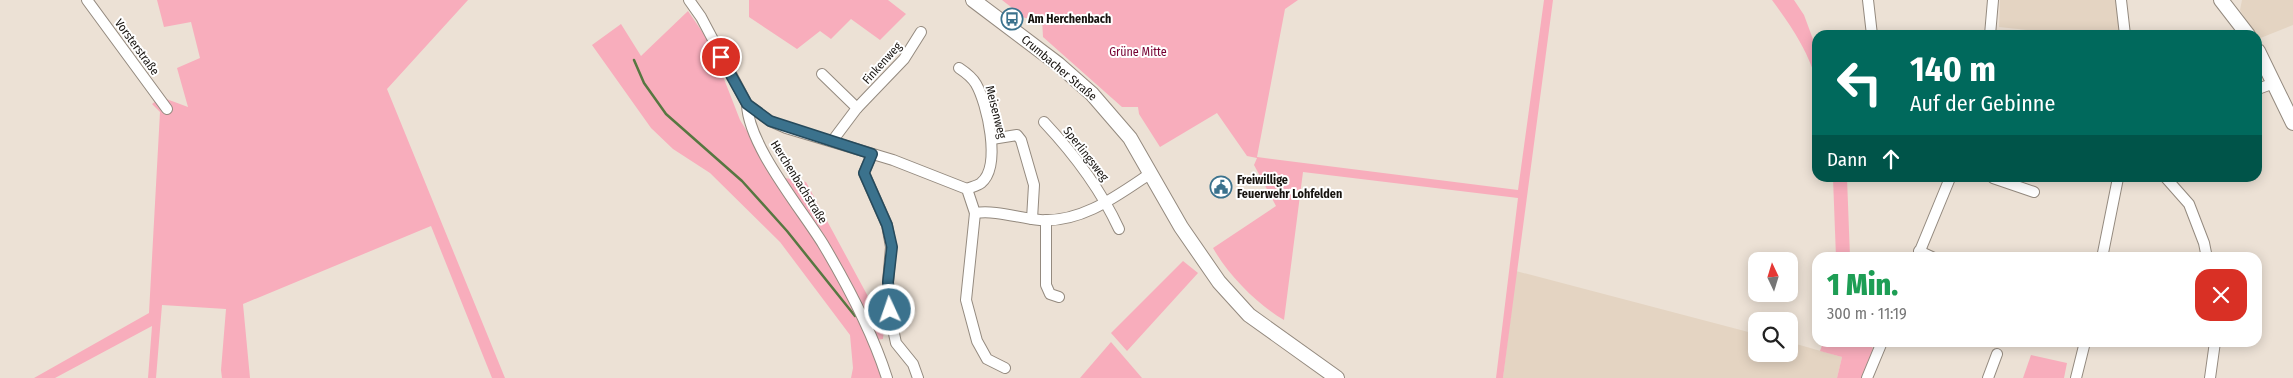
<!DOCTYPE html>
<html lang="de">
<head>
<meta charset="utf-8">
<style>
  :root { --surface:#fff; --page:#f2f2f2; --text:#222; --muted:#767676 }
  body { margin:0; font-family:"Fira Sans Condensed",sans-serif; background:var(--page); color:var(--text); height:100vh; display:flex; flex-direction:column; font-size:19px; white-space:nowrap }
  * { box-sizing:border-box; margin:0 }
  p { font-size:16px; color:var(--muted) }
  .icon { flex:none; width:28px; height:28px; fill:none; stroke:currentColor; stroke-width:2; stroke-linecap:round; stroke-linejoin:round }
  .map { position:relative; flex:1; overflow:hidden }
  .details { position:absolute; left:1812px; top:252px; width:450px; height:95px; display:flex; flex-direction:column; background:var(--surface); border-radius:15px; box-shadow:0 2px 12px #0003 }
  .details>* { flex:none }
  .top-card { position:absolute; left:1812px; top:30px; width:450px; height:152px; border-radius:15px; box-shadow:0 2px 12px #0003; background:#00695c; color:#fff; overflow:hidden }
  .needle { width:32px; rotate:356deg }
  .controls { position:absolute; left:1748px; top:252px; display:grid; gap:10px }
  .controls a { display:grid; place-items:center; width:50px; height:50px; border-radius:10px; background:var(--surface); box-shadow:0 2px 12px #0003; font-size:25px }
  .pin { position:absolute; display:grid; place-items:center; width:42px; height:42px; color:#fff; margin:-21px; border:2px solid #fff; border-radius:50%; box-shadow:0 1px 5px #0007 }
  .me { position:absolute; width:55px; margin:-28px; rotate:357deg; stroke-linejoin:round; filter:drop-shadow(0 0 4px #0008) }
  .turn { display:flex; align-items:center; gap:18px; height:105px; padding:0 15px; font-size:22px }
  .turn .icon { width:65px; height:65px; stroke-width:2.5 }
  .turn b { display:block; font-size:35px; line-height:42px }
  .then { display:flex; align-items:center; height:48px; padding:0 15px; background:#0003; gap:10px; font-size:19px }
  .round { display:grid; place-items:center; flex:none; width:52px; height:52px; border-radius:15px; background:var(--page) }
  .summary { display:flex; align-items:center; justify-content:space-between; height:85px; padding:0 15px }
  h1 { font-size:30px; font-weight:800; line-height:38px; color:#1e9e55 }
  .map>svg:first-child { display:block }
</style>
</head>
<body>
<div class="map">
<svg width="2293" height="378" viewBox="0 0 2293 378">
  <rect width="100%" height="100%" fill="#ece1d5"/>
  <!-- built -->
  <g fill="#e4d4c2">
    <path d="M2000,0H2126L2130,35H2072L1999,27Z"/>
    <path d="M2242,0H2293V25L2258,39V35H2255L2240,10Z"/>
    <path d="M1516,271L1756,334V354H1789V342L1842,357L1837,378H1503Z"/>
  </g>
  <!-- green -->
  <g fill="#f8adbc">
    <path d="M157,0H468L387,89L505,378H492L431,226L243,304L250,378H222L221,370L226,309L162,305L156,378H148L152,326L55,378H34L149,313L160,112L152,104L161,97L188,107L177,68L200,58L191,22L164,27Z"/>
    <path d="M749,0H888L906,14L880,40L851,19L831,39L820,31L797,49L749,17Z"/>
    <path d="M1002,0H1298L1285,9L1257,157L1518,190L1544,0H1553L1503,378H1496L1518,198L1303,172L1284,320C1257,304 1229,276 1213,248L1276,206L1254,165L1257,158L1247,156L1217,113L1160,147L1139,114L1138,107H1122L1043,37L1042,18H1025Z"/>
    <path d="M1772,0H1794L1804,15L1817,50V83C1809,52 1791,26 1772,0Z"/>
    <path d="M688,11L710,43L740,120L775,176L806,182L884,326L883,339L870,341L881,378H851L853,368L850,335L780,242L710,173L673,149L651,128L592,45L621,24L641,56Z"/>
    <path d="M1833,178H1847L1850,257H1836Z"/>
    <path d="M1183,261L1198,273L1127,351L1111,333Z"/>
    <path d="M1111,342L1142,378H1080Z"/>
    <path d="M1823,343H1866L1873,348L1865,374L1866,378H1837L1842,357L1820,351Z"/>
    <path d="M2031,355L2067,363L2064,378H2023Z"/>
  </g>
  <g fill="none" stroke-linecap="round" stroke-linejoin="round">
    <!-- stream -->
    <path stroke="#577741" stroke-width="2.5" d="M634,60L644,83L666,114L742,181L787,231L855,316"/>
    <!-- minor casing -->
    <g stroke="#948a7f" stroke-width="12">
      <g id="minor">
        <path d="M87,0L167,109"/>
        <path d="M689,0L701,17L747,104C748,145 800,207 823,244C848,286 872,331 887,378"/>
        <path d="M1868,0L1872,35"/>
        <path d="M2121,0L2125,35"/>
        <path d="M1990,35L1993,0"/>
        <path d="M959,68C965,72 972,77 976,84C987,103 1002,166 981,183C977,186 971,187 967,189"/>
        <path d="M822,74L857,108"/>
        <path d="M2258,89L2274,83"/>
        <path d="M747,104L770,121L786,128L893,160L967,189L975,213"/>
        <path d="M1044,122C1075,155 1100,188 1119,229"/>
        <path d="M992,139L1017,135L1021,140L1034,185L1032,219"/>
        <path d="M833,140L857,108L904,59L921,32"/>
        <path d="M872,154L864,173L887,225L891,247L888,282L889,310L896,343L913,364L918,378"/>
        <path d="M1993,178L2034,192"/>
        <path d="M2166,178L2189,204L2204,243L2207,258"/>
        <path d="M975,213C997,210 1018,218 1040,220C1082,223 1118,195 1151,173"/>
        <path d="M975,213L966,300L977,341L987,359L1005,368"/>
        <path d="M1046,220V285L1050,294L1059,297"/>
        <path d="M1919,251L1934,258"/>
        <path d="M1917,258L1950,178"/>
        <path d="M2102,258L2118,178"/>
        <path d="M1867,378L1882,342"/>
        <path d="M1988,378L1997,354"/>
        <path d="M2076,378L2085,342"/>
        <path d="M2210,378L2215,342"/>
      </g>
    </g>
    <!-- secondary casing -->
    <g stroke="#948a7f" stroke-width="16">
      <g id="secondary">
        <path d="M973,0L1058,64L1092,94L1130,138L1181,227L1219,282L1249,315L1337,378"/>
        <path d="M2221,0L2248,35"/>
        <path d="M2258,51L2293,123"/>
      </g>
    </g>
    <!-- minor -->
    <use href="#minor" stroke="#fff" stroke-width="10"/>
    <!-- secondary -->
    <use href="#secondary" stroke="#fff" stroke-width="14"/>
  </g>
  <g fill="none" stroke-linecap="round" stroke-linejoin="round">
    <!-- route casing -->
    <g stroke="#264a5c" stroke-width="12">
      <path id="route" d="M721,57L747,104L770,121L872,154L864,173L887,225L892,247L888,282L890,310"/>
    </g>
    <!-- route -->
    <use href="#route" stroke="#3b728d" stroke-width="9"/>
  </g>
  <!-- icons -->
  <defs>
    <g id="bus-ring" transform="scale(1.125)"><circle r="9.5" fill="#fff" stroke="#3b728d" stroke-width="1.5"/><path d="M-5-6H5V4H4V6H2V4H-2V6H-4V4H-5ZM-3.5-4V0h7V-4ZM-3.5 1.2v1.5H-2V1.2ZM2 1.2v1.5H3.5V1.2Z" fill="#3b728d"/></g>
    <g id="civic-ring" transform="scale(1.125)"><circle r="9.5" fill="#fff" stroke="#3b728d" stroke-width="1.5"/><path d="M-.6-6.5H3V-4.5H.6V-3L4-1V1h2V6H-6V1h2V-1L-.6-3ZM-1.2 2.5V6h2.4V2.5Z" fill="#3b728d"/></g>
  </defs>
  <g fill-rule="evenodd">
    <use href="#bus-ring" x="1012" y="19"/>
    <use href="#civic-ring" x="1221" y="187"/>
  </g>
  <g text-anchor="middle" stroke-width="4" stroke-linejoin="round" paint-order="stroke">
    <!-- poi labels -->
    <g font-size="12" font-weight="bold" fill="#17130f" stroke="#fff" text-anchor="start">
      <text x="1028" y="23">Am Herchenbach</text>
      <text x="1237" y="184">Freiwillige<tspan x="1237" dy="14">Feuerwehr Lohfelden</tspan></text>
    </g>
    <!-- street labels -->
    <g font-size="12" fill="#17130f" stroke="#fff">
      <text transform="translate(137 47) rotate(54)" y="4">Vorsterstraße</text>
      <text transform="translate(882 63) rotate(-48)" y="4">Finkenweg</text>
      <text transform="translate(1059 68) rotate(40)" y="4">Crumbacher Straße</text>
      <text transform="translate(996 112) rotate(76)" y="4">Meisenweg</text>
      <text transform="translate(1086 154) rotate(52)" y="4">Sperlingsweg</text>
      <text transform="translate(799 182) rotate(58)" y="4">Herchenbachstraße</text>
    </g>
    <!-- park labels -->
    <g font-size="12" fill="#760031" stroke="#fff">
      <text x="1138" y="56">Grüne Mitte</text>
    </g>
  </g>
</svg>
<div class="controls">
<a><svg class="needle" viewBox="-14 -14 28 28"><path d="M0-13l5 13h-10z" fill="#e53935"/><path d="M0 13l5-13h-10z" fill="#767676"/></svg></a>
<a><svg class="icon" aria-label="search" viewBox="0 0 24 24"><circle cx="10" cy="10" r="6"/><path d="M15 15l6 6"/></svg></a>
</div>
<div class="pin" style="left:721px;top:57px;background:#d93025"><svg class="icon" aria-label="arrive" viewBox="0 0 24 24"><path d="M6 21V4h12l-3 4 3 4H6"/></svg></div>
<svg class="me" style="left:890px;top:310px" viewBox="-20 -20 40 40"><circle r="17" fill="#3b728d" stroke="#fff" stroke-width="3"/><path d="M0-11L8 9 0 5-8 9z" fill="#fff"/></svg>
<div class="top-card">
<div class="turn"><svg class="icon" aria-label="left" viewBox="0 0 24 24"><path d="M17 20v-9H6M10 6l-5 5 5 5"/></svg><div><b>140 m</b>Auf der Gebinne</div></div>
<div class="then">Dann<svg class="icon" aria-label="ahead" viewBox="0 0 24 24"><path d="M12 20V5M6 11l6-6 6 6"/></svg></div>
</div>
<section class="details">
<div class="summary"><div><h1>1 Min.</h1><p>300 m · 11:19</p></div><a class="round" style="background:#d93025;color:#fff"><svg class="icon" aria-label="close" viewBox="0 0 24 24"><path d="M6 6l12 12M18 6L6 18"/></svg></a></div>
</section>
</div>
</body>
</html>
